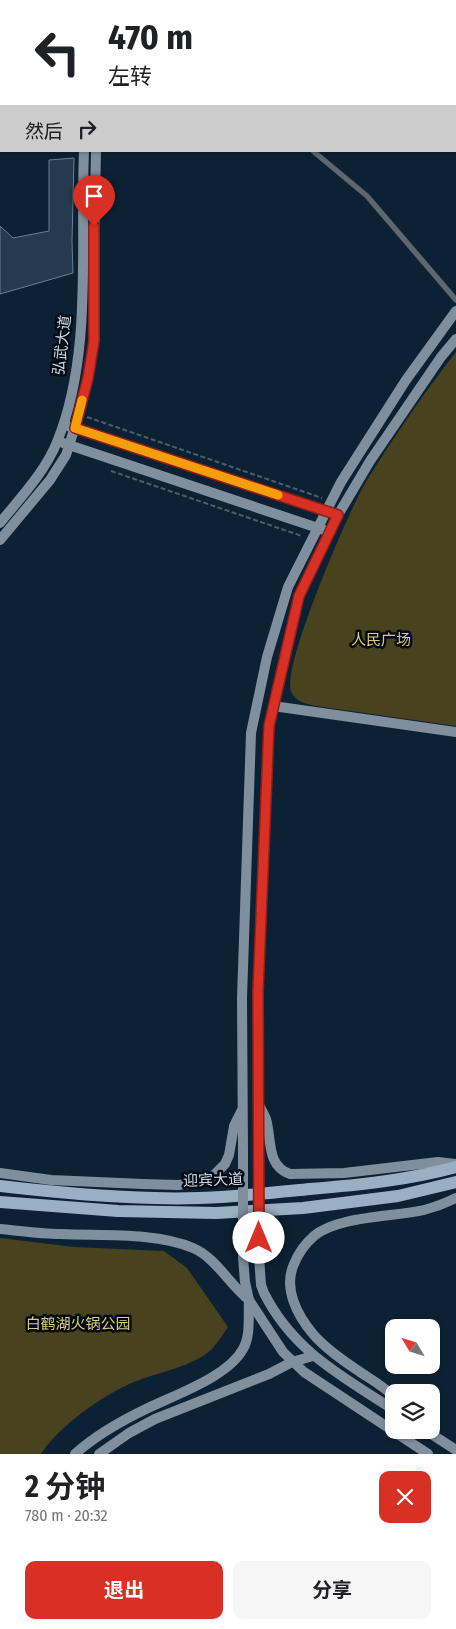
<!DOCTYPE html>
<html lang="zh">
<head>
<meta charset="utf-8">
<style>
  :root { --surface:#fff; --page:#f6f6f6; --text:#202124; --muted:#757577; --accent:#d93025 }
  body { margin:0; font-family:"Fira Sans Condensed","Noto Sans SC",sans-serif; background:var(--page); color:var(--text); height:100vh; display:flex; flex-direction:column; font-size:19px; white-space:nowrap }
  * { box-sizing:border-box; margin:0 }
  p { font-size:16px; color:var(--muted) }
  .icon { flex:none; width:28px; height:28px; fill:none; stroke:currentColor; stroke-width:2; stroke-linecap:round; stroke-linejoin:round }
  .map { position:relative; height:1454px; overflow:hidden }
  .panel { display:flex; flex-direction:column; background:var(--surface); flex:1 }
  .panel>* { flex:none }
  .banner { position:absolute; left:0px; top:0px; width:456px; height:152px; box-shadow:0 1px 4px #0004; background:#fff; color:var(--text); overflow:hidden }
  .needle { width:32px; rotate:308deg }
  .controls { position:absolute; left:385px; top:1319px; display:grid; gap:10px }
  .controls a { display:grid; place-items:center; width:55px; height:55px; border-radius:10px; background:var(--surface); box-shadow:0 1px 4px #0004; font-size:25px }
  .pin { position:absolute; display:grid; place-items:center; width:42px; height:42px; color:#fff; margin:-51px -21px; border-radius:50% 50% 50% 0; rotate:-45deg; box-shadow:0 0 5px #0007 }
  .pin .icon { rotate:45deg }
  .me { position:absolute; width:55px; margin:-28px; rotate:0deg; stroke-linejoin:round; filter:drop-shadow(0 0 4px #0008) }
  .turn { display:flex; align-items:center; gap:18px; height:105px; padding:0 25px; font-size:22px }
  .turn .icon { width:65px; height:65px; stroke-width:2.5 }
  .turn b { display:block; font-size:35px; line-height:42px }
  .then { display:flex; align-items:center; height:48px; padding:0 25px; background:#0003; gap:10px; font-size:19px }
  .round { display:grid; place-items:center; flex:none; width:52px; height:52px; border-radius:10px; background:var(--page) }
  .summary { display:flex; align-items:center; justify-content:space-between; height:85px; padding:0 25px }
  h1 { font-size:30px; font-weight:700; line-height:38px }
  .action { display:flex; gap:10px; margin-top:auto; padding:10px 25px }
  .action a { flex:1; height:58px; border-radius:10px; background:var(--accent); color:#fff; font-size:20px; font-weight:700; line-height:58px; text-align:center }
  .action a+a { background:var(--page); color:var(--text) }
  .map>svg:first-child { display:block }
</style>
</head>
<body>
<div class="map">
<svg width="456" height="1454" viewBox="0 0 456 1454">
  <rect width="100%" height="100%" fill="#0c2133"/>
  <!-- green -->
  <g fill="#48421f">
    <path d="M456,352V726L316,706C306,704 295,702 291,691C282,665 350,508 367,480C394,437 425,391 456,352Z"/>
    <path d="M0,1238L74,1247L164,1251L187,1268L228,1327C223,1334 218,1342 212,1349C193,1367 158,1372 134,1382C104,1394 59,1426 41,1454H0Z"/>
  </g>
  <!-- building -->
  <path fill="#253a4e" stroke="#678096" d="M74,158L72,242L73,273L0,294V226L13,238L49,231V160Z"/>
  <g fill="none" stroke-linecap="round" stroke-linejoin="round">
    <!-- path -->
    <g stroke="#4c5e6e" stroke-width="2" stroke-dasharray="5 2.5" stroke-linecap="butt">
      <path d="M87,417L322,498"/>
      <path d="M111,471L302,536"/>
    </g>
    <!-- lane -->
    <path stroke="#5c6770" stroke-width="5.5" d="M313,151L367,196L456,300"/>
    <!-- street -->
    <path stroke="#5c6770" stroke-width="10" d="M43,0L44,1"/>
    <!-- secondary -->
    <g stroke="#7f8f9e" stroke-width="10">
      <path d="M120,1L121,0"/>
      <path d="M132,1V0"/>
      <path d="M68,426L332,513"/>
      <path d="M63,443L324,530"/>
      <path d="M0,523C20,498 45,472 57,442C93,354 80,245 84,151"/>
      <path d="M0,540L50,480L66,455L79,414L88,378L94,341V245L96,151"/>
      <path d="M273,706L456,732"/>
      <path d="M259,1105C261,1109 264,1114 266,1119C272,1139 266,1166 290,1174L344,1173L438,1162L456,1164"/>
      <path d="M258,1150V991L269,726L299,595L338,515L370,461L441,357L456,339"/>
      <path d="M243,1151L242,998L251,733L267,657L288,587L341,482L406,380L456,311"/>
      <path d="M0,1173L51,1180L143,1184L178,1185L202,1182L211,1178L225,1164L229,1155L234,1126L242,1110"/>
      <path d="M0,1229C20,1231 41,1234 61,1234C101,1236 156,1232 193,1248C215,1257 230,1285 249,1300C248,1315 251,1336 243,1349C228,1377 174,1395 146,1409C121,1421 96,1435 75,1454"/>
      <path d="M259,1256L261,1285L264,1293C293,1351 342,1376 394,1410"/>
      <path d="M243,1257L245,1282L249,1300L283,1352L304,1372L428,1454"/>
      <path d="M394,1397C385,1387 372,1380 360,1372C344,1361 326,1349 313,1334C297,1315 283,1288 294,1264C298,1254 306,1243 314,1236C337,1216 394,1217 424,1210C436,1207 446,1203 456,1198"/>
      <path d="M425,1430L456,1450"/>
      <path d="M99,1454L129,1433L155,1419L269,1374L292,1362L313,1356"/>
    </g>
    <!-- primary -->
    <g stroke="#99afc2" stroke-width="12">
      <path d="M0,1186C52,1192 103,1197 155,1198C207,1200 259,1194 310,1189C359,1185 408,1180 456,1167"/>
      <path d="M0,1202L118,1211L216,1213L303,1208L398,1196L456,1182"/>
    </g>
    <!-- secondary-bridge -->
    <g stroke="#7f8f9e" stroke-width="10">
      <path d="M258,1150L259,1256"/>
      <path d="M243,1257V1151"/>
    </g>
  </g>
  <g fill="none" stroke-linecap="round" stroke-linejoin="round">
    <!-- route casing -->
    <g stroke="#8d1f18" stroke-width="12">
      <path id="route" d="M94,226V341L88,378L75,428L338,515L299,596L269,726L258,991L259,1238"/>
    </g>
    <!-- route -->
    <use href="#route" stroke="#d93025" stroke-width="9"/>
    <!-- slow -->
    <path stroke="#f59e0b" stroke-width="9" d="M82,400L75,428L278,495"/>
  </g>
  <g text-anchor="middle" stroke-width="5" stroke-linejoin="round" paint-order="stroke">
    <!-- street labels -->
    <g font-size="15" fill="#d0dde9" stroke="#030a12">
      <text transform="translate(62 345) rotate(-83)" y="5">弘武大道</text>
      <text transform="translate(213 1180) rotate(-2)" y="5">迎宾大道</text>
    </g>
    <!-- park labels -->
    <g font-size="15" fill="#dacb80" stroke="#030a12">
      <text x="381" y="645">人民广场</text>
      <text x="78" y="1329">白鹤湖火锅公园</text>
    </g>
  </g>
</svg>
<div class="controls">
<a><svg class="needle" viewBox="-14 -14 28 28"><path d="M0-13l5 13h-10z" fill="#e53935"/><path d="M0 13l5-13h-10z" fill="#757577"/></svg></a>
<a><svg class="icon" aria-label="layers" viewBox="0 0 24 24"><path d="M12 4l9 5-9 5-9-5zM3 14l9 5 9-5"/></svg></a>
</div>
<div class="pin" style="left:94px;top:226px;background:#d93025"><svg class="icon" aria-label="arrive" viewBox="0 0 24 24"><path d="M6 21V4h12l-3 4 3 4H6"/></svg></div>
<svg class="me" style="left:259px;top:1238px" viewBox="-20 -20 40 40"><circle r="19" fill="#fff"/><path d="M0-13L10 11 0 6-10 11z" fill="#d93025"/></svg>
<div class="banner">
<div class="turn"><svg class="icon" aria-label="left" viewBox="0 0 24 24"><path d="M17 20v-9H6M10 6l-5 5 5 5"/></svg><div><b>470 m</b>左转</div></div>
<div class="then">然后<svg class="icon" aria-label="right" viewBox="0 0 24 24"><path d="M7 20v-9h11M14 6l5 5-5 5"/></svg></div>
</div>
</div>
<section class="panel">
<div class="summary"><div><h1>2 分钟</h1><p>780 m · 20:32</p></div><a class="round" style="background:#d93025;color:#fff"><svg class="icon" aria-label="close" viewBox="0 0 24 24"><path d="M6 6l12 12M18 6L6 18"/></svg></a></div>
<div class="action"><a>退出</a><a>分享</a></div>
</section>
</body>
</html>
